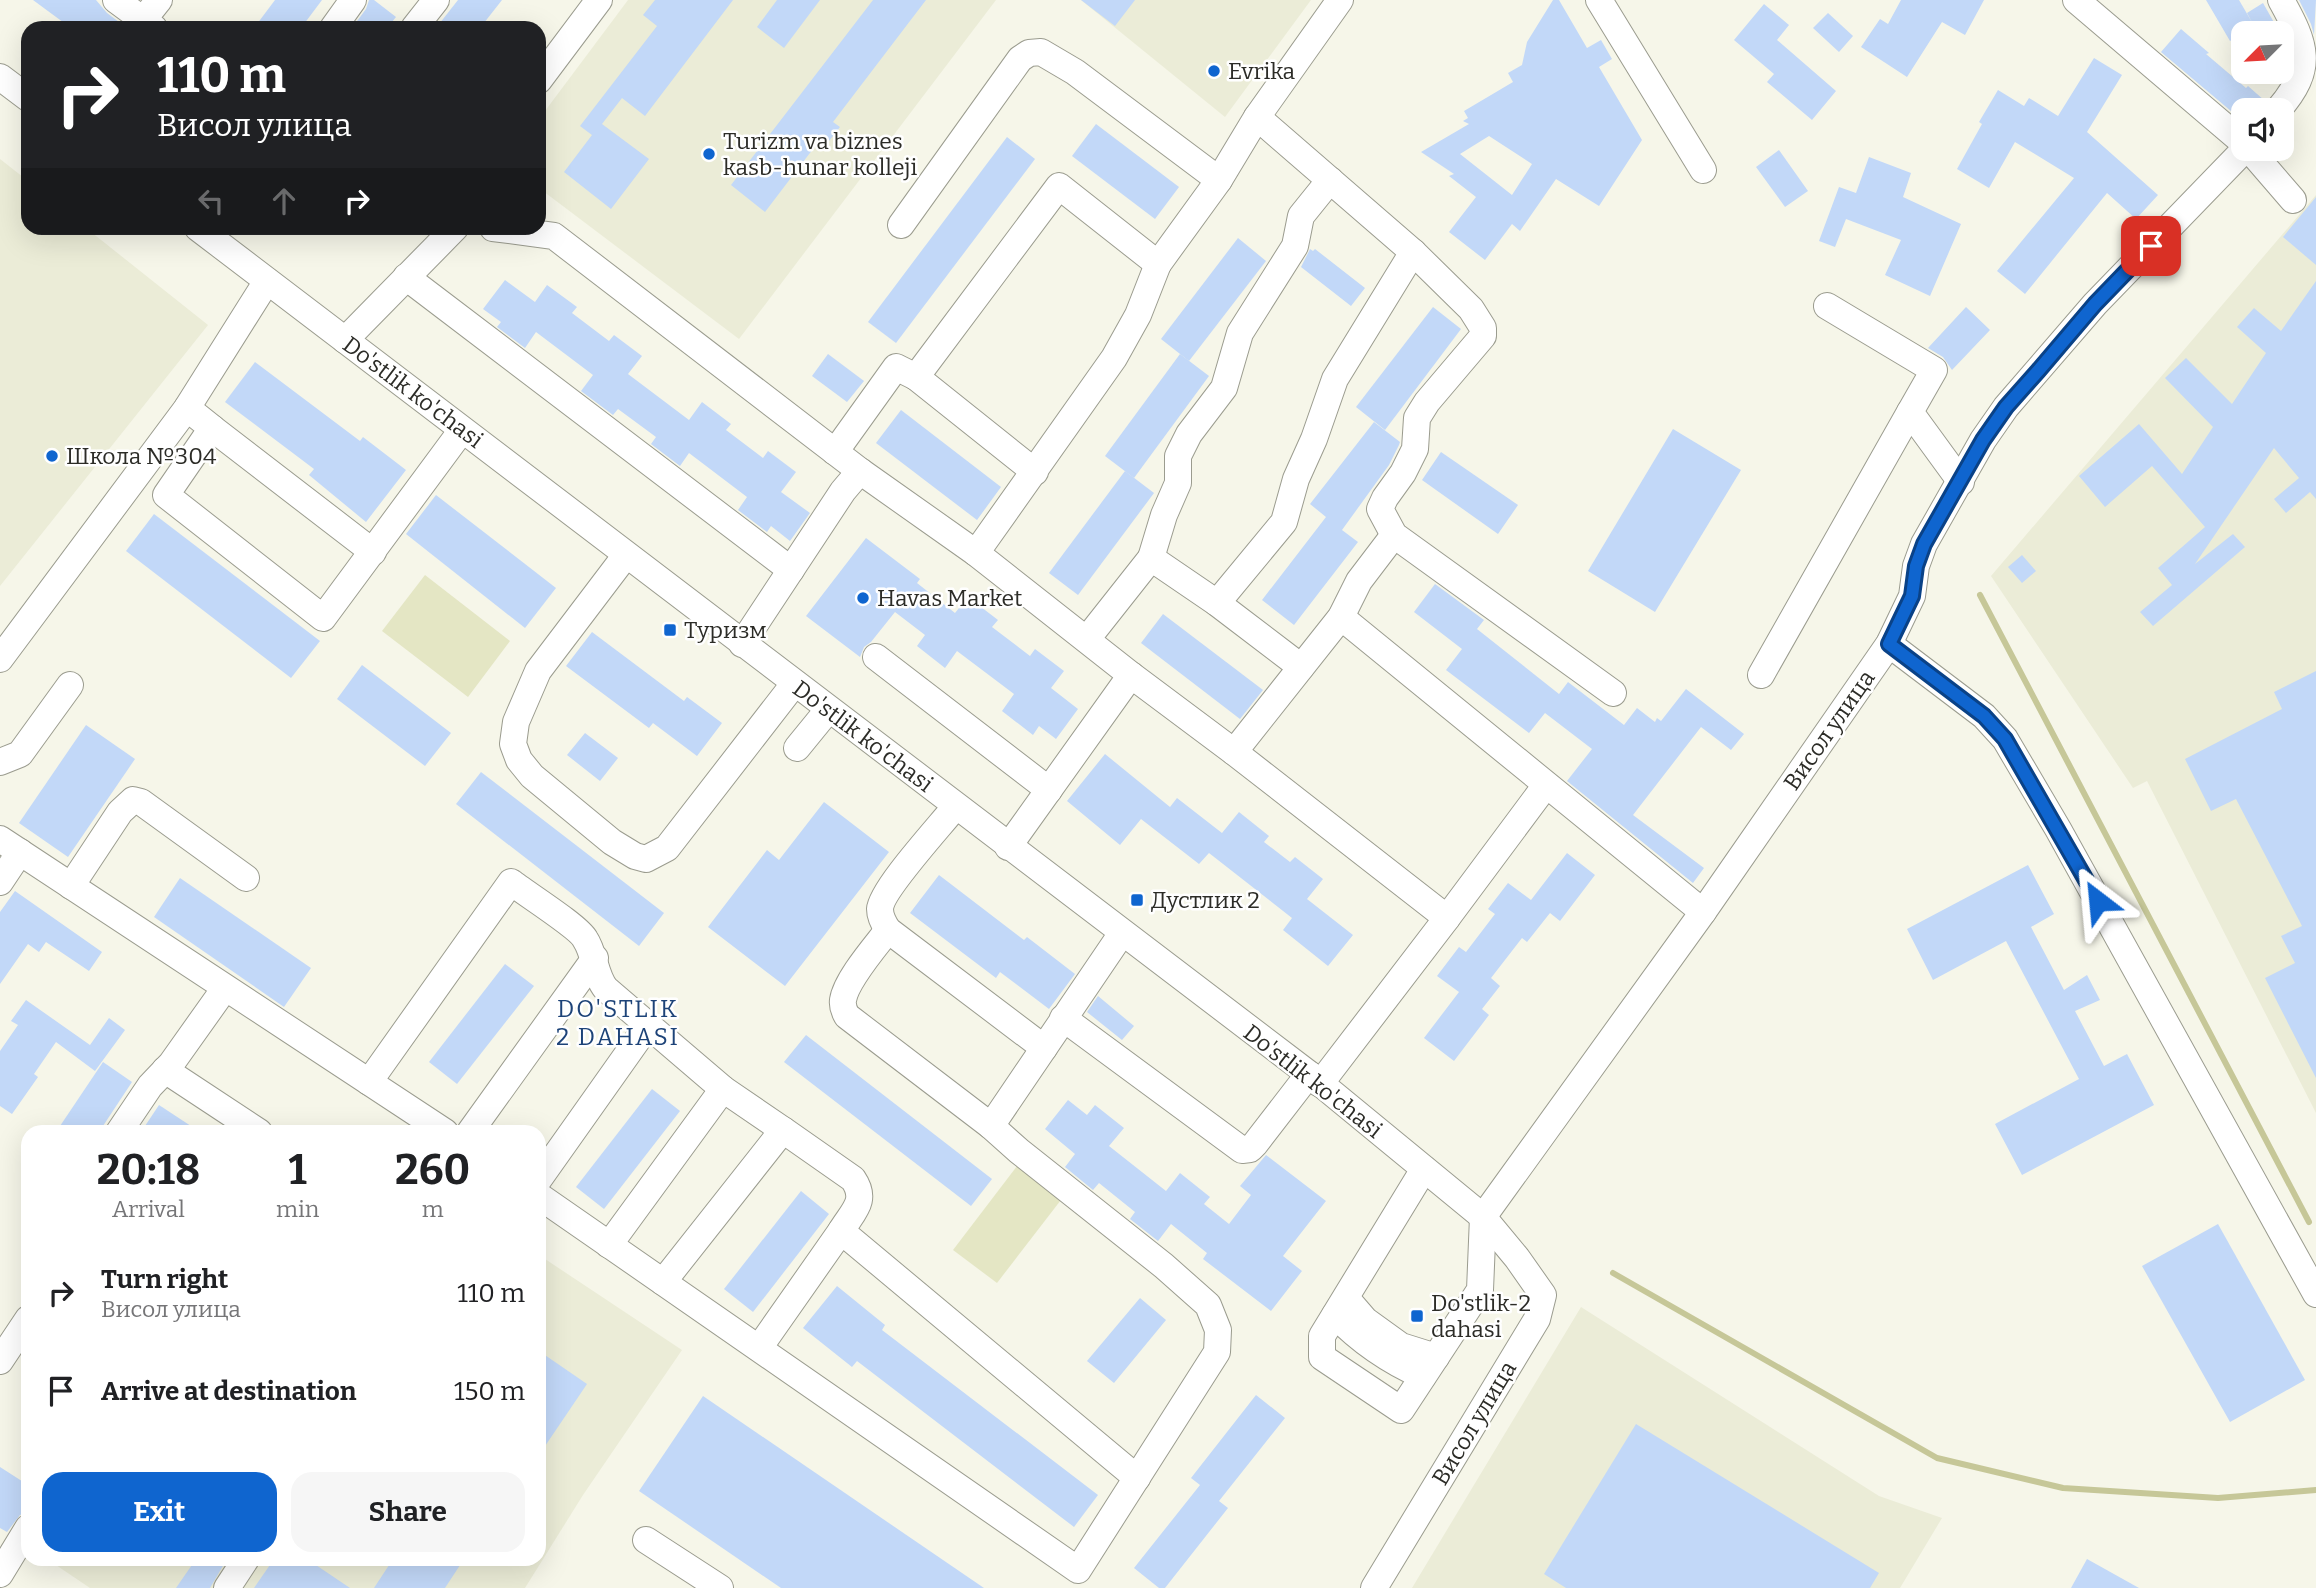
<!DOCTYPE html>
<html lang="en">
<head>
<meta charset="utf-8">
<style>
  :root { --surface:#fff; --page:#f6f6f6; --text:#202124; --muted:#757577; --accent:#0f65cf }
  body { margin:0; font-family:Bitter,serif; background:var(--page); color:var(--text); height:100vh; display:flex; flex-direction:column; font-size:26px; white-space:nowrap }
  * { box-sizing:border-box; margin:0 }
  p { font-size:23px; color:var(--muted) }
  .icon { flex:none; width:38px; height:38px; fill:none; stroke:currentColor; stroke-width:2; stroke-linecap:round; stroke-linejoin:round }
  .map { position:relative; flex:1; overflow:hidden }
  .side { position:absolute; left:21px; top:1125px; width:525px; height:441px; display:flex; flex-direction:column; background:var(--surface); border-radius:21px; box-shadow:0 7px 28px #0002 }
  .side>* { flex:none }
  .guide { position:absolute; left:21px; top:21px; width:525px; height:214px; border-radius:21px; box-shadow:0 7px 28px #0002; background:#202124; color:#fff; overflow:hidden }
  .needle { width:46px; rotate:246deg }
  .fabs { position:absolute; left:2231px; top:21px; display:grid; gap:14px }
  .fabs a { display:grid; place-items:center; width:63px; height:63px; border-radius:14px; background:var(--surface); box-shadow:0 7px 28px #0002; font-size:35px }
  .pin { position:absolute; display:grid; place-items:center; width:60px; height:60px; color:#fff; margin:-30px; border-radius:14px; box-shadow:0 4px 10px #0006 }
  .me { position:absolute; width:77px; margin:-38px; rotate:331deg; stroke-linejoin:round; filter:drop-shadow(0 0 5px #0008) }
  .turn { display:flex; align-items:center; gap:24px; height:147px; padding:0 21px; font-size:32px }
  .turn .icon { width:91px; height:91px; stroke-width:2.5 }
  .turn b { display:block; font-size:49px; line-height:60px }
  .lanes { display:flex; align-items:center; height:66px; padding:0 21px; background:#0003; justify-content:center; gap:35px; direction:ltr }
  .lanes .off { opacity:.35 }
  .eta { display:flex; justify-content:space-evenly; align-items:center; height:119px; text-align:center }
  .eta b { font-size:42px; font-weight:700; line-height:49px }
  .action { display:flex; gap:14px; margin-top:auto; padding:14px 21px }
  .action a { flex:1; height:80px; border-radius:21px; background:var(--accent); color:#fff; font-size:28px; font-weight:700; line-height:80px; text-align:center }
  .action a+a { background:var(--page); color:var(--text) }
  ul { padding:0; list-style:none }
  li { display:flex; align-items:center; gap:21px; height:98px; padding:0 21px }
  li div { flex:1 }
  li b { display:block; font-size:26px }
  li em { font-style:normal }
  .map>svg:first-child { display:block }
</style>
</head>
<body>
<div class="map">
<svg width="2316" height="1588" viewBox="0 0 2316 1588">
  <rect width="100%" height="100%" fill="#f6f6e9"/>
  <!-- built -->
  <g fill="#ebecd7">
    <path d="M628,0H996L739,339L539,188V119Z"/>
    <path d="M1081,0H1311L1225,117Z"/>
    <path d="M0,159L28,181V228H86L208,325L0,586Z"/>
    <path d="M2316,195V1113L2147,781L2133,788L1991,576Z"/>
    <path d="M539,1255L682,1350L583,1495L525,1588H90L47,1559H539Z"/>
    <path d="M1581,1307L1879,1496L1942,1518L1900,1588H1412Z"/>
  </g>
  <!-- green -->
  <g fill="#e4e6c4">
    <path d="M425,575L510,641L468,697L382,631Z"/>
    <path d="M1020,1162L1064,1196L997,1283L953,1250Z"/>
  </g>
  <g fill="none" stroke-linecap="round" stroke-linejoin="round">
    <!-- stream -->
    <g stroke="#c6c798" stroke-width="6">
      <path d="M1980,595L2309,1222"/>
      <path d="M1613,1273L1937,1458L2063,1488L2218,1498L2316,1490"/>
    </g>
  </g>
  <!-- building -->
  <g fill="#c2d8f8" fill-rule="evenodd">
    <path d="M33,0H96L107,13L127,28H71Z"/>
    <path d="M275,0H322L301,28H254Z"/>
    <path d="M369,0H374L396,17L387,28H352L366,9Z"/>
    <path d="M458,0H502L480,28H436Z"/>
    <path d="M655,0H733L645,116L622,98L602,124L649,159L611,209L564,172L592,135L580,126L657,26L643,15Z"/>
    <path d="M777,0H820L784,48L757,27Z"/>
    <path d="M873,0H926L833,122L840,127L822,150L816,145L765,212L731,185Z"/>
    <path d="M1081,0H1135L1115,26Z"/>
    <path d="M1553,0H1559L1587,48L1601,40L1612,59L1599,67L1642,140L1599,206L1556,179L1520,231L1512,224L1485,260L1449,232L1476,197L1449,176L1454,174L1421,152L1469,124L1463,121L1468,118L1464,111L1513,82L1508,73L1522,65L1527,42ZM1489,136L1532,164L1512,195L1460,154Z"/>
    <path d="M1901,0H1984L1965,35L1942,22L1907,77L1861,47L1880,19L1888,24Z"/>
    <path d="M2206,0H2239L2253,24L2247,13L2263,3L2280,33H2242L2230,41Z"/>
    <path d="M2299,0H2316L2314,35L2311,24Z"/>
    <path d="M1764,4L1789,25L1777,40L1836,91L1812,120L1767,82L1774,74L1734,40Z"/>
    <path d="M1828,13L1853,36L1839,52L1813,28Z"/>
    <path d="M2181,29L2209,53L2206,54L2246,88L2248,86L2265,101L2263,110H2244V122L2161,52Z"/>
    <path d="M2094,58L2122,75L2087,132L2158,195L2136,219L2107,193L2025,294L1997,271L2074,178L2015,142L1989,188L1957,169L1982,124L1979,122L1998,90L2024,106L2029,98L2058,116Z"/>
    <path d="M1096,124L1179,187L1155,219L1072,156Z"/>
    <path d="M1007,137L1035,159L896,343L868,322Z"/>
    <path d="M1779,150L1808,191L1785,207L1756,167Z"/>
    <path d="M1869,157L1911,173L1903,197L1961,224L1930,296L1885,275L1901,240L1846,219L1835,247L1819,241L1839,187L1856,193Z"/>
    <path d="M2316,197V265L2283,237Z"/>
    <path d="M1238,238L1266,261L1189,361L1161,339Z"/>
    <path d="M1310,249L1313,251L1315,249L1365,288L1351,306L1301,267Z"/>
    <path d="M505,280L535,302L547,285L577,307L572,313L609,341L614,335L642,356L628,374L689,420L702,402L731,424L726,430L763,458L768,451L796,472L781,492L810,513L790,541L771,526L767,532L738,510L747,497L689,453L680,466L651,444L656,437L618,409L613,415L581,391L593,375L536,332L525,348L497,327L501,322L483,309Z"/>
    <path d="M2316,281V499L2310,492L2286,513L2274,499L2299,478L2274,448L2195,564L2233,534L2245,547L2153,626L2140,612L2172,585L2158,568L2205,527L2152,466L2105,507L2079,476L2139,424L2182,474L2213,427L2165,378L2186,358L2232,404L2266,353L2237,327L2254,308L2281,331Z"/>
    <path d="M1433,307L1461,329L1385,430L1356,407Z"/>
    <path d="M1966,307L1990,330L1952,370L1943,357L1928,348Z"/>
    <path d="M828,354L864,381L847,402L812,376Z"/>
    <path d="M1180,354L1209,376L1134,478L1105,456Z"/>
    <path d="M255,362L360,441L363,437L406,470L366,522L309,475L314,469L225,402Z"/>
    <path d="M901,410L1001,487L977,520L876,443Z"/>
    <path d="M1374,422L1400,442L1399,445L1389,465L1342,530L1358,542L1294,625L1262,600L1326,517L1310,504Z"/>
    <path d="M1673,429L1741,470L1655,612L1588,571Z"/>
    <path d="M1441,452L1518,505L1498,534L1422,480Z"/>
    <path d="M1125,471L1154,493L1078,595L1049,573Z"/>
    <path d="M436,495L556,588L525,628L406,534Z"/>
    <path d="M154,514L320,641L291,678L126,551Z"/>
    <path d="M866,538L920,579L917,583L955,613L968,597L998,620L992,627L1030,656L1035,649L1064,671L1051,688L1078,709L1056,739L1039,726L1033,735L1002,711L1014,694L957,651L945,668L917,646L925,635L895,612L871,642L864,647L860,657L806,616Z"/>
    <path d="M2022,555L2036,571L2022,583L2008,567Z"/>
    <path d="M1435,584L1484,620L1477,629L1559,694L1568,682L1624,725L1637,708L1655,722L1657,718L1661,721L1686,689L1744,734L1731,750L1701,727L1633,815L1704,868L1693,883L1567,781L1592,749L1545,713L1529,733L1446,670L1462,649L1414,612Z"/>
    <path d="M1163,614L1263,690L1240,719L1141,643Z"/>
    <path d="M592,632L684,701L687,697L722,723L697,756L653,723L649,728L566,666Z"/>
    <path d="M362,665L451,733L425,766L337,699Z"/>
    <path d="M2316,671V1078L2265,978L2295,963L2281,936L2302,926L2236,799L2211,811L2185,759L2282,709L2274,692Z"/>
    <path d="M86,725L135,759L68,857L19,823Z"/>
    <path d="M585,733L618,758L600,781L567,755Z"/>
    <path d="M1105,754L1170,807L1177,798L1222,833L1239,812L1269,836L1264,842L1290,862L1295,857L1323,879L1307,899L1353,935L1328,966L1283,930L1292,918L1209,853L1199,864L1141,819L1120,845L1067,801Z"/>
    <path d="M481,772L664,913L639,946L456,804Z"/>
    <path d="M824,802L889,852L785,986L708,927L767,850L779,860Z"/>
    <path d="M1567,853L1595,875L1560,921L1550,913L1527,942L1522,938L1491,978L1500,986L1482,1009L1489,1015L1454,1061L1424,1038L1459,992L1437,976L1459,947L1466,952L1495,914L1488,909L1508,883L1531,900Z"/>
    <path d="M2028,865L2054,914L2031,927L2064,990L2087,975L2100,1000L2075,1011L2104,1066L2127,1054L2154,1105L2022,1175L1995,1124L2079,1079L2006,941L1933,980L1907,929Z"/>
    <path d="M939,875L1024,940L1027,937L1075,974L1049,1009L1000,972L996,978L910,913Z"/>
    <path d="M180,878L311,968L284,1007L154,917Z"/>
    <path d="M15,891L102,952L89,971L46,942L39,952L28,944L0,984V912Z"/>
    <path d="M505,964L534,986L457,1084L429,1062Z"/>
    <path d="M1098,996L1134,1026L1122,1040L1087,1012Z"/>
    <path d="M26,1000L90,1045L109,1018L125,1030L95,1071L56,1042L34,1074L38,1077L12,1114L0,1106V1051L18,1025L11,1021Z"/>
    <path d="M806,1035L992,1179L971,1206L784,1062Z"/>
    <path d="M103,1062L132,1082L99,1132H56Z"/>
    <path d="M652,1089L680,1111L604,1209L576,1187Z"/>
    <path d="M1068,1100L1087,1115L1095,1105L1124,1128L1109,1146L1166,1191L1180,1173L1210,1197L1204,1204L1229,1224L1251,1195L1240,1186L1266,1155L1326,1201L1283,1256L1302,1271L1271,1311L1203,1259L1207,1253L1171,1224L1158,1241L1130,1219L1135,1212L1099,1183L1093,1190L1065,1167L1075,1154L1045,1129Z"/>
    <path d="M159,1105L200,1132H141Z"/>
    <path d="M801,1191L829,1214L753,1312L724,1289Z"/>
    <path d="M2218,1224L2305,1380L2230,1422L2142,1266Z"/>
    <path d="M837,1286L885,1325L882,1330L1098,1495L1074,1527L857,1361L852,1367L803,1328Z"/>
    <path d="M1140,1298L1166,1320L1114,1383L1087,1361Z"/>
    <path d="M539,1351L587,1384L539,1455Z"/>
    <path d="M1256,1395L1285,1418L1219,1501L1228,1508L1165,1588H1159L1134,1568L1200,1485L1191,1478Z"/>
    <path d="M703,1396L984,1588H781L639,1491Z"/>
    <path d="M1636,1424L1879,1573L1870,1588H1566L1544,1574Z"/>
    <path d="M0,1467L28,1485V1512L20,1515L7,1532L0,1528Z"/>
    <path d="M196,1559H227L210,1588H176Z"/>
    <path d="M274,1559H307L350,1588H254Z"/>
    <path d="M393,1559H464L445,1588H374Z"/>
    <path d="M2087,1559L2139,1588H2071Z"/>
  </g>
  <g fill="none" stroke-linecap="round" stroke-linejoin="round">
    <!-- minor casing -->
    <g stroke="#9b9c8f" stroke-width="28">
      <g id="minor">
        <path d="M116,0L154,28"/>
        <path d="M1599,0L1703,170"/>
        <path d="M2076,0L2244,143"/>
        <path d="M143,20L159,0"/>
        <path d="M333,28L353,0"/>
        <path d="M414,28L436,0"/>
        <path d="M0,77L28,98"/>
        <path d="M539,80L599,0"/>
        <path d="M2278,110C2315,68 2306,45 2281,0"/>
        <path d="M1257,117L1413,252L1471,309L1483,328V336L1427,402L1417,418L1415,449L1403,473L1385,498L1380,509L1394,535L1613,693"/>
        <path d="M2249,149L2293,200"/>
        <path d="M901,225L1020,59L1029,53L1041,52L1075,72L1219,180"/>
        <path d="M198,228L1309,1074L1483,1217L1517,1258L1543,1295L1537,1319L1374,1588"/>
        <path d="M493,228L554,236L860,471L976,553L1131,675L1234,752L1447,918L1546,785"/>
        <path d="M406,277L791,570"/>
        <path d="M1827,306L1934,370L1910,412L1961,482"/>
        <path d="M345,340L455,228"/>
        <path d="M916,377L1035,472"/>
        <path d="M187,408L212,428L166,495L323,618L462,430"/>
        <path d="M212,428L373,552"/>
        <path d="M835,452L896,367L916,377L1059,186L1158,264L1219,180L1257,117L1340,0"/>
        <path d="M976,553L1114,358L1138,315L1158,264"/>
        <path d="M626,555L538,671L516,722L513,744L519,760L532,776L612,842L635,856L646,859L667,848L794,684"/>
        <path d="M1151,558L1164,515L1178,483V456L1189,434L1224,388L1240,333L1295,246L1301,216L1330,180"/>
        <path d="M1217,603L1284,522L1296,479L1314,439L1335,379L1413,252"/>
        <path d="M1341,617L1703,912"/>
        <path d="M1087,639L1151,558L1217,603L1301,667"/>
        <path d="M742,644L843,491L860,471"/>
        <path d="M1889,644L1984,716L2005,739L2058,829L2316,1294"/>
        <path d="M876,657L1049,790"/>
        <path d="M0,659L187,408L267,281"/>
        <path d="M1761,675L1910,412"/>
        <path d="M797,748L828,710"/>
        <path d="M1234,752L1341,617L1359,581L1394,535"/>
        <path d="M0,762L20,754L70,685"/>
        <path d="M955,807C940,826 881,890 880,909C880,917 884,924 888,930L1044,1048"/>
        <path d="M0,839L445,1132"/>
        <path d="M1008,847L1131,675"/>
        <path d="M0,882L20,852"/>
        <path d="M71,886L120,812L133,800L141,802L246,878"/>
        <path d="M888,930C875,947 846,980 843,1000C842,1007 844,1011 847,1016L991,1126"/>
        <path d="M1063,1018L1242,1150L1250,1149L1255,1144L1309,1074"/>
        <path d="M165,1070L259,1132"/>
        <path d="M369,1082L511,882C525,893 579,927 585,939C595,954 595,976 606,989L723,1089L783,1130"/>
        <path d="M1320,1084L1447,918"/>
        <path d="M119,1132L150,1086L171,1064L225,988"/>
        <path d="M470,1132L595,958"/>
        <path d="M1424,1169L1322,1336V1357L1401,1410L1480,1290L1483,1217"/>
        <path d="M539,1179L648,1025"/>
        <path d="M539,1196L1078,1570L1217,1352L1218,1330L1208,1305L1164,1266L1019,1151L991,1126L1122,933"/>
        <path d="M1483,1217L1703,912L1889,644L1912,596L1916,566L1924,544L1983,440L2006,407L2095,304L2245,149"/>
        <path d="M609,1245L723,1089"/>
        <path d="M663,1282L783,1130L853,1179C868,1201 853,1211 841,1231"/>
        <path d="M1346,1298L1365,1320L1401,1346L1436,1357"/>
        <path d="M1335,1315C1361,1342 1389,1361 1423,1376"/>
        <path d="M759,1348L841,1231L1137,1478"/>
        <path d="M0,1361L28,1319"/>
        <path d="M646,1540L720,1588"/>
        <path d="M0,1574L28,1528"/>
        <path d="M227,1588L246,1559"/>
      </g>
    </g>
    <!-- minor -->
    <use href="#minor" stroke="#fff" stroke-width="26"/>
  </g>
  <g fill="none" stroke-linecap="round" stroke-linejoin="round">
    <!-- route casing -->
    <g stroke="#0a4287" stroke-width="18">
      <path id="route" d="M2098,901L2005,739L1984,716L1889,644L1912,596L1916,566L1924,544L1983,440L2006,407L2038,371L2095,304L2151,246"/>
    </g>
    <!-- route -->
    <use href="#route" stroke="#0f65cf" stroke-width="12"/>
  </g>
  <!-- markers -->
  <g fill="#0f65cf" stroke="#fff" stroke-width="2.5">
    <circle cx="1214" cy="71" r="7"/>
    <circle cx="709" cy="154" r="7"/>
    <circle cx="52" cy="456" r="7"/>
    <circle cx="863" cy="598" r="7"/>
    <rect x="663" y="623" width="14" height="14" rx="3.5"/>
    <rect x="1130" y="893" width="14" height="14" rx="3.5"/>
    <rect x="1410" y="1309" width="14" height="14" rx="3.5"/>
  </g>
  <g text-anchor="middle" stroke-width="5" stroke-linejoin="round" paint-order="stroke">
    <!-- poi labels -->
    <g font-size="23" fill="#2c2c27" stroke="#fff" text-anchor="start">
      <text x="1228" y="79">Evrika</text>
      <text x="723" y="149">Turizm va biznes<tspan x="723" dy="26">kasb-hunar kolleji</tspan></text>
      <text x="66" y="464">Школа №304</text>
      <text x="877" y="606">Havas Market</text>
      <text x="684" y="638">Туризм</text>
      <text x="1151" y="908">Дустлик 2</text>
      <text x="1431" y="1311">Do'stlik-2<tspan x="1431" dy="26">dahasi</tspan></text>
    </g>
    <!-- street labels -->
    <g font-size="23" fill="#2c2c27" stroke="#fff">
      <text transform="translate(413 392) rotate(37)" y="8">Do'stlik ko'chasi</text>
      <text transform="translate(1829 730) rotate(-55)" y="8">Висол улица</text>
      <text transform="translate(863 736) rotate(37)" y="8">Do'stlik ko'chasi</text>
      <text transform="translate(1313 1081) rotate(38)" y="8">Do'stlik ko'chasi</text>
      <text transform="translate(1474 1423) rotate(-59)" y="8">Висол улица</text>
    </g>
    <!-- neighbourhood labels -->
    <g font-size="24" letter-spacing="2" fill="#1d4378" stroke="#fff">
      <text x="618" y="1017">DO'STLIK<tspan x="618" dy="28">2 DAHASI</tspan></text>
    </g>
  </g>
</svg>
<div class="fabs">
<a><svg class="needle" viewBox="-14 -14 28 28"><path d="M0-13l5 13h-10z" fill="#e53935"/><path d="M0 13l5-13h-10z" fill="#757577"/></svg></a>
<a><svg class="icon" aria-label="sound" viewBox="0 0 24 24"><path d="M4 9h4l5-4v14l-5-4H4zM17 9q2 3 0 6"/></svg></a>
</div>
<div class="pin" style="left:2151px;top:246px;background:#d93025"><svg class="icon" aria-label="arrive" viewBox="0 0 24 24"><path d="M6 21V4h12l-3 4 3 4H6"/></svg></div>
<svg class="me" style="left:2098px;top:901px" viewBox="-20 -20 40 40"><path d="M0-17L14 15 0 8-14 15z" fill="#0f65cf" stroke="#fff" stroke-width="4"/></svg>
<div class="guide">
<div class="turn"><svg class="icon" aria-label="right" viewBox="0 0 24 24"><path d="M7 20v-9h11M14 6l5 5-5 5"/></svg><div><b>110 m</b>Висол улица</div></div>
<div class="lanes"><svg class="icon off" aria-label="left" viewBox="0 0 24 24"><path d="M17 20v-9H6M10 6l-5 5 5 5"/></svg><svg class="icon off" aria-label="ahead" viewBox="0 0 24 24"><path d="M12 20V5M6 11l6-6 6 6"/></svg><svg class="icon" aria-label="right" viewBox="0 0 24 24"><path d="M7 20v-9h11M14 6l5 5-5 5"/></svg></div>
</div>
<section class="side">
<div class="eta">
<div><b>20:18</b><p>Arrival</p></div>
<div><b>1</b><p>min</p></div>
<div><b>260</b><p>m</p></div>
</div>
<ul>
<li><svg class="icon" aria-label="right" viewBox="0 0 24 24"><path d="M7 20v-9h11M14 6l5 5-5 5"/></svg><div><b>Turn right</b><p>Висол улица</p></div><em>110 m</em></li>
<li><svg class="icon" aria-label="arrive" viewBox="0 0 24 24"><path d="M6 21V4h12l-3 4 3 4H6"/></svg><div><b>Arrive at destination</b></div><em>150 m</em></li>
</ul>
<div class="action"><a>Exit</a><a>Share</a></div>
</section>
</div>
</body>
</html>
